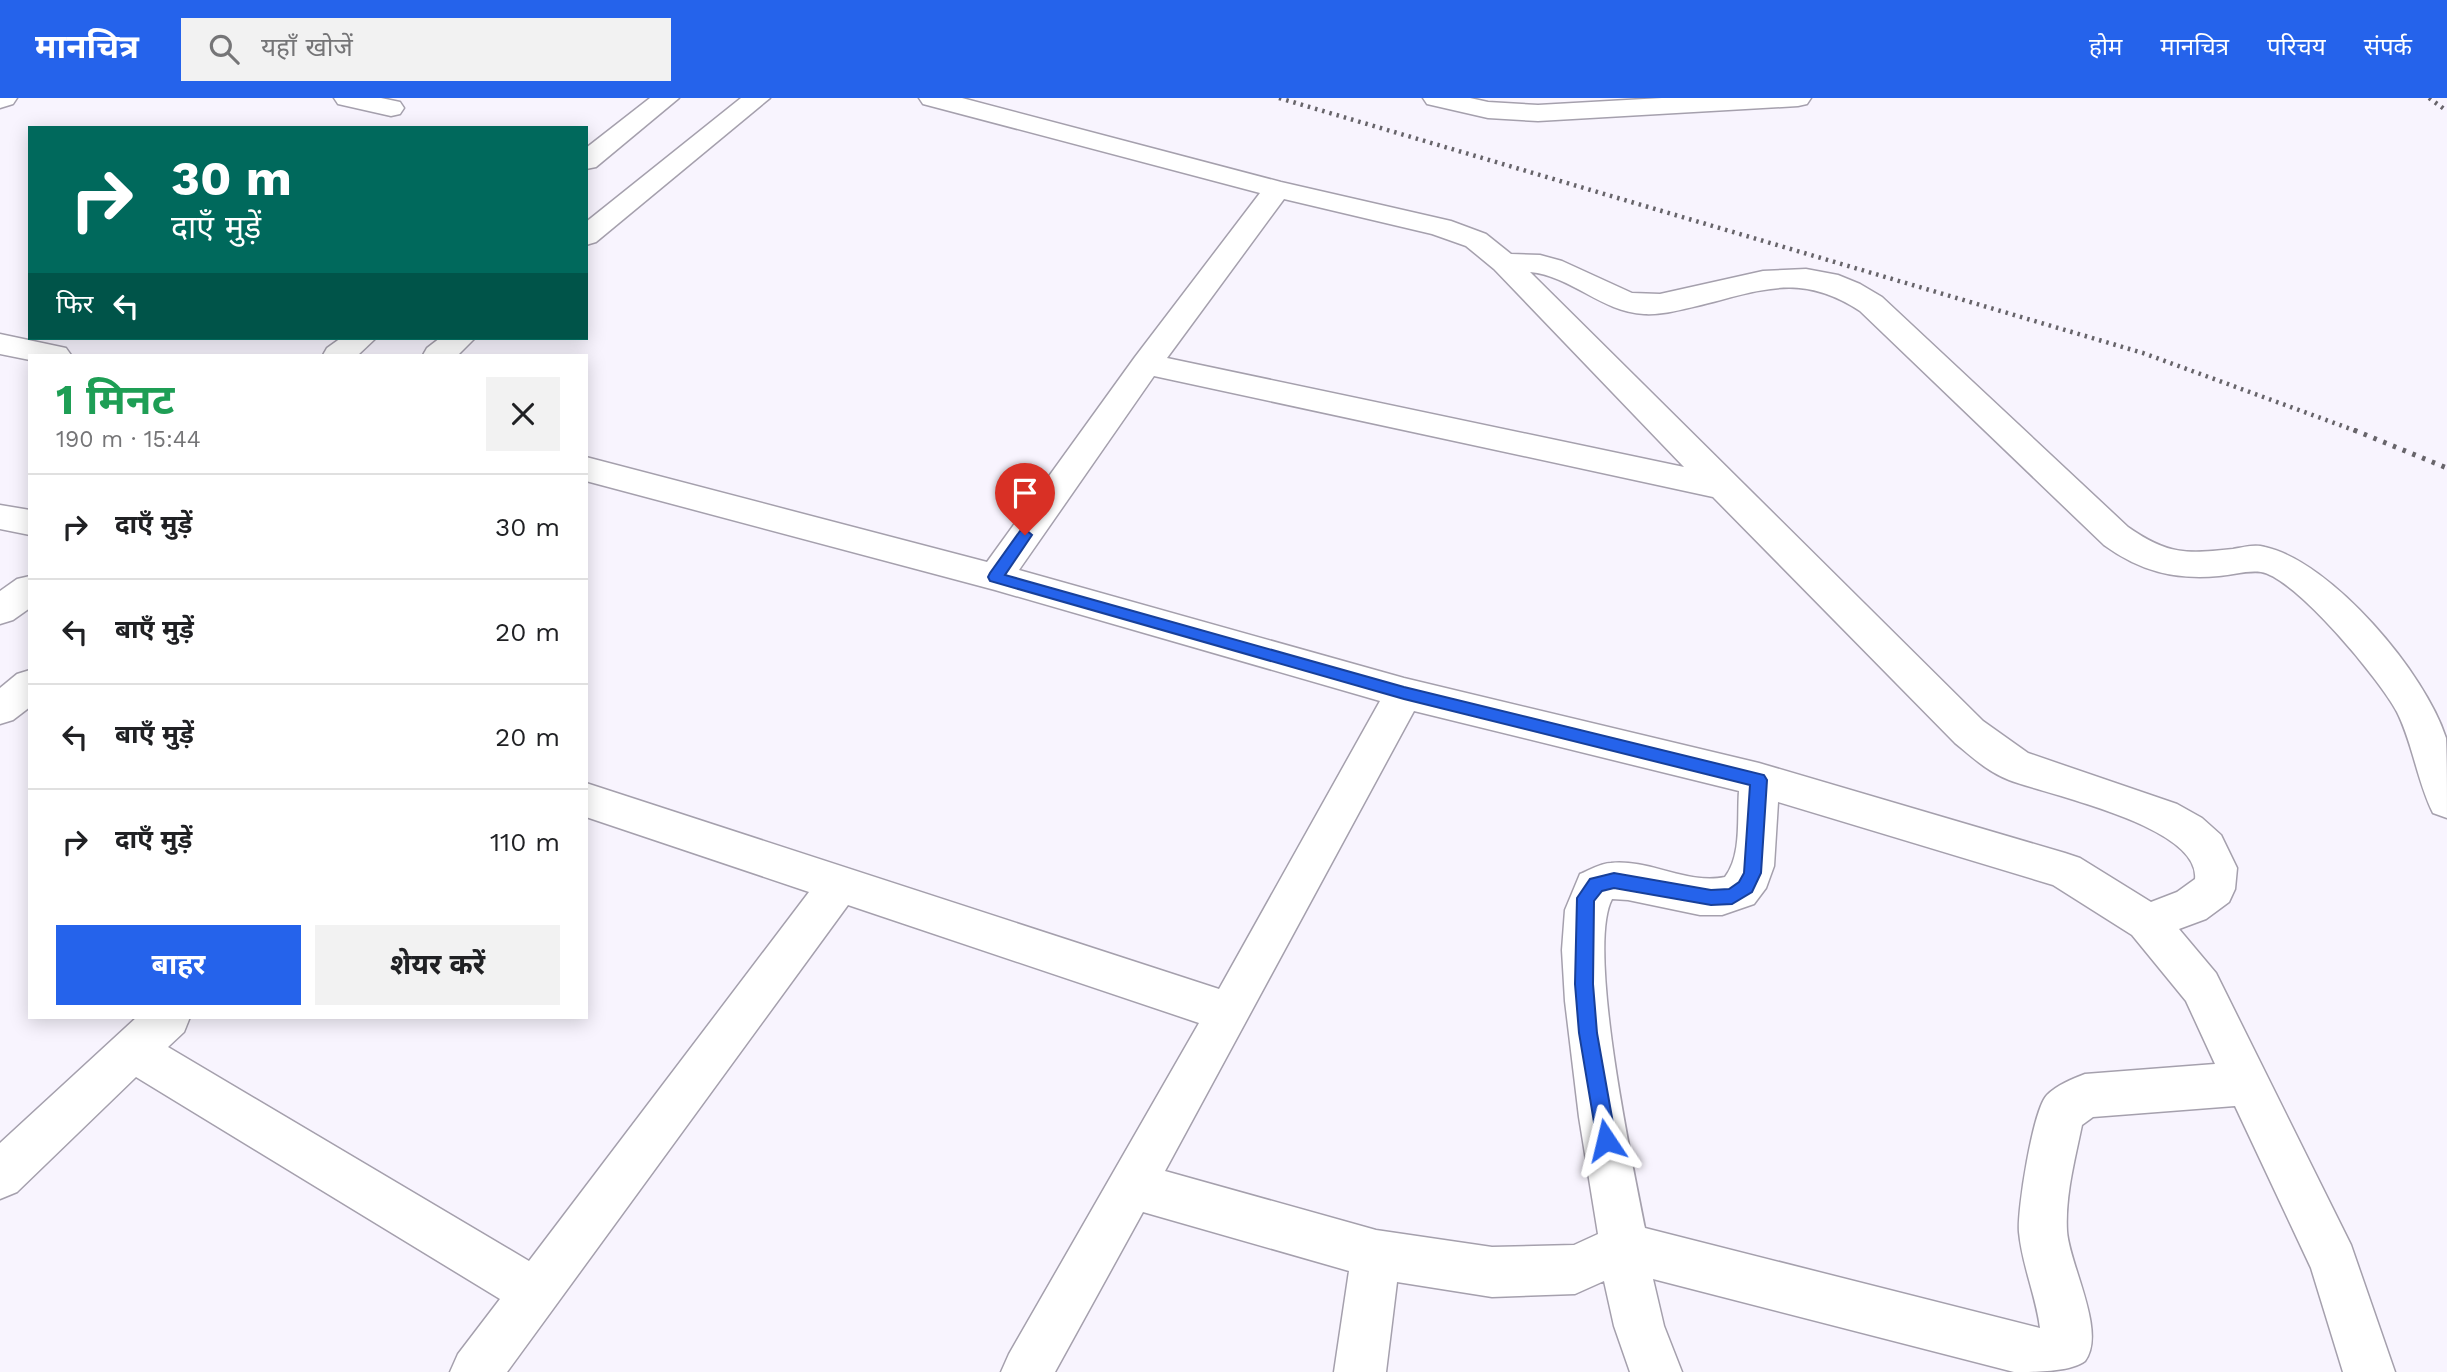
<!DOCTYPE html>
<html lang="hi">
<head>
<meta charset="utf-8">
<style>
  :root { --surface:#fff; --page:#f2f2f2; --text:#202124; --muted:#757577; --line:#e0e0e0; --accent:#2563eb }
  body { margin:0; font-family:"Work Sans","Noto Sans Devanagari",sans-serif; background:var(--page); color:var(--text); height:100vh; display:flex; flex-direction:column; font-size:26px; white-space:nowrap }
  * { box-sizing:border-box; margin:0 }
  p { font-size:23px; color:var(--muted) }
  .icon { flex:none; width:38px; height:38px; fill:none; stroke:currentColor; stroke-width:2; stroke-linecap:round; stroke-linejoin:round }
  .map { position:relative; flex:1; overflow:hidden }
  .sheet { position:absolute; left:28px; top:256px; width:560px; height:665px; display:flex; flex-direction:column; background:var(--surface); border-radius:0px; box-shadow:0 4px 18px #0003 }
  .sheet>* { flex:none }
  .guide { position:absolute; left:28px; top:28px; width:560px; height:214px; border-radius:0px; box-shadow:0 4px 18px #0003; background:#00695c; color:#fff; overflow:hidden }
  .pin { position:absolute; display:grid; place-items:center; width:60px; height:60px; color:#fff; margin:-72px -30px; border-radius:50% 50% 50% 0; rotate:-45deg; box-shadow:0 0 7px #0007 }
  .pin .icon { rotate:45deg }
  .me { position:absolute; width:77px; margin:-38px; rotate:350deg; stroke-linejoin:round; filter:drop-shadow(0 0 5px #0008) }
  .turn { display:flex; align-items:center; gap:24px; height:147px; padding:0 28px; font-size:32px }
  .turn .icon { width:91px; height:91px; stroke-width:2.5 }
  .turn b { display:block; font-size:49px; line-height:60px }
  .then { display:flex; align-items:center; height:66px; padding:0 28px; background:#0003; gap:14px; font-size:26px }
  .round { display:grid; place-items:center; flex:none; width:74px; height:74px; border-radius:0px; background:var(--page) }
  .headline { display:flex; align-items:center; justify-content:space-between; height:119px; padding:0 28px }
  h1 { font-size:42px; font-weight:700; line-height:52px; color:#1e9e55 }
  .action { display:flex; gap:14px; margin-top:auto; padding:14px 28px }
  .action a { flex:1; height:80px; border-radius:0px; background:var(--accent); color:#fff; font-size:28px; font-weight:700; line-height:80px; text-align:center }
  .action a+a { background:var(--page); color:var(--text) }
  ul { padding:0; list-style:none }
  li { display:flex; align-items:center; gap:21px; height:105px; padding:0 28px; border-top:2px solid var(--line) }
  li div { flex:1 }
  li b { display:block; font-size:26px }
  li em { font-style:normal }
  header { display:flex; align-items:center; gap:42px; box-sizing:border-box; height:98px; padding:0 35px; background:var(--accent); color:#fff }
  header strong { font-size:33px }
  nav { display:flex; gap:38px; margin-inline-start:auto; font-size:24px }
  .search { width:490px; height:63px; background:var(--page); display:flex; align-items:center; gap:18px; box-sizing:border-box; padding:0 24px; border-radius:0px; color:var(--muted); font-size:26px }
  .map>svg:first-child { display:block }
</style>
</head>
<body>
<header>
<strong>मानचित्र</strong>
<div class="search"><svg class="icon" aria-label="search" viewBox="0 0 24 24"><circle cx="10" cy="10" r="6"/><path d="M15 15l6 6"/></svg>यहाँ खोजें</div>
<nav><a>होम</a><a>मानचित्र</a><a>परिचय</a><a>संपर्क</a></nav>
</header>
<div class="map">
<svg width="2447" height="1274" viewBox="0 0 2447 1274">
  <rect width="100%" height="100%" fill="#f8f4fe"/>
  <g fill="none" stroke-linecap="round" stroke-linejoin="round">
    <!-- minor casing -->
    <g stroke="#a5a0ad" stroke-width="3">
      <g id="minor">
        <path d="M0,0H17L13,6L0,10Z"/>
        <path d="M334,0H381L400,4L404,10L400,16L391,18L338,6Z"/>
        <path d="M650,0H679L596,69L586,71V50Z"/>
        <path d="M741,0H770L596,144L586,147V124Z"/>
        <path d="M919,0H962L1281,84L1451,123L1486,136L1511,156L1540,157L1562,163L1632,195L1660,196L1763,173L1806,171L1838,177L1860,186L1882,199L2128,429C2168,457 2186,456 2233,451C2244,449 2255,446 2265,449C2332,464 2426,576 2446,640C2447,660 2447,698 2447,720L2433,715C2417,683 2413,646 2397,614C2381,583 2295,479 2261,474C2248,472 2232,477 2219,478C2174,482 2140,473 2104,447L1860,213C1800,174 1762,192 1697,208C1680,212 1662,217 1644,216C1602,214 1571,178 1530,174L1983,623L2028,655L2177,706L2202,720L2221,737L2237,770L2235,791L2229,804L2206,821L2179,831L2216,875L2351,1147L2395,1274H2343L2311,1170L2235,1008L2093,1019L2082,1027C2075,1061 2065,1098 2067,1133C2069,1166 2107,1234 2085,1263C2071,1274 2035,1274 2014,1274L1653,1181L1664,1228L1682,1274H1630L1614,1228L1604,1183L1575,1196L1492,1199L1397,1184L1386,1274H1334L1349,1173L1143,1114L1055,1274H1001L1009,1256L1199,925L848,807L507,1274H450L458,1256L500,1201L136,979L17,1094L0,1101V1045L137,919H190L184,934L168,949L529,1163L809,794L586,719V685L1219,891L1380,603L995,492L586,383V359L987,464L1135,259L1260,95L923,6ZM1284,101L1432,136L1466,148L1494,171L1684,369L1167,260ZM1154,278L1713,399L1955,645C1972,659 1988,674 2009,682C2048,697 2201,728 2195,781L2177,794L2151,804L2080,760L2065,755L1759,665L1404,580L1019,472ZM1414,613L1739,693C1737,720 1742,757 1725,779C1687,787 1650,761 1611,765C1601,765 1590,772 1580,776L1565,812L1562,852L1565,903L1579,1019L1598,1136L1574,1147L1492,1149L1376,1132L1165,1073ZM1778,704L2053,787L2132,837L2186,903L2215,966L2085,976C2072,981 2057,987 2047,997C2033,1011 2017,1113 2019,1134C2022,1167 2036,1198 2040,1230L1645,1130C1633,1068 1586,850 1612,801L1628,802L1700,817H1722L1754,806L1766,790L1774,768Z"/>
        <path d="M1423,0H1470L1488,4L1538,7L1662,0H1811L1807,6L1798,8L1538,23L1488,20L1427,6Z"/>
        <path d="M0,236L66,250L71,257H30V262L0,256Z"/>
        <path d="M341,240H376L358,257H323L327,250Z"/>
        <path d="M440,240H475L458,257H423L427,250Z"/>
        <path d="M0,407L30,412V437L0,431Z"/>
        <path d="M30,478V510L13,522L0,526V493L17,481Z"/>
        <path d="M30,572V609L13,622L0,626V590L17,576Z"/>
      </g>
    </g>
    <!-- minor -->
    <use href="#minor" fill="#fff" fill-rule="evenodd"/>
    <!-- rail-far1 -->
    <g stroke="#67646a" stroke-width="4.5" stroke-dasharray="2.5 5" stroke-linecap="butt">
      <path d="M1279,0L2143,255L2359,334"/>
      <path d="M2429,0L2447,13"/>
    </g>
    <!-- rail -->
    <path stroke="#67646a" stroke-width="5" stroke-dasharray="3.5 7" stroke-linecap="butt" d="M2354,332L2447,370"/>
  </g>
  <!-- route -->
  <path fill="#2563eb" stroke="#184099" stroke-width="2" d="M1025,431L1032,437L1005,477L1404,589L1764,677L1767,682L1761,775L1752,794L1732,806L1711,807L1614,790L1602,793L1594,803L1593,886L1597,935L1616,1042L1613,1049L1606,1051L1599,1049L1597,1042L1579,935L1575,886L1577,800L1590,781L1614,775L1711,792L1729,791L1739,784L1744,775L1750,687L1404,601L990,483L988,479L990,475L1020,433Z"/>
</svg>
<div class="pin" style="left:1025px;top:437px;background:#d93025"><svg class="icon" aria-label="arrive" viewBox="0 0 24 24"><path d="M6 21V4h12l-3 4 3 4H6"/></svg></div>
<svg class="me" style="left:1606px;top:1042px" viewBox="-20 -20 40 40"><path d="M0-17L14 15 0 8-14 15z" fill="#2563eb" stroke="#fff" stroke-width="4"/></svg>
<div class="guide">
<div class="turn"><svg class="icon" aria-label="right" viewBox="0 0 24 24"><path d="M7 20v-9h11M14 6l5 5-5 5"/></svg><div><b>30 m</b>दाएँ मुड़ें</div></div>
<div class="then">फिर<svg class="icon" aria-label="left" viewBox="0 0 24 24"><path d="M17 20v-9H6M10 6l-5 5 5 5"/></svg></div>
</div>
<section class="sheet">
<div class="headline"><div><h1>1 मिनट</h1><p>190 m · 15:44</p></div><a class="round"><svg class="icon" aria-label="close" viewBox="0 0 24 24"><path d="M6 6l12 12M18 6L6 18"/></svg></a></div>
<ul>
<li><svg class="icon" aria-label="right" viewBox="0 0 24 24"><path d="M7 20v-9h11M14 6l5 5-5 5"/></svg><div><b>दाएँ मुड़ें</b></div><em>30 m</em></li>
<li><svg class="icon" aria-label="left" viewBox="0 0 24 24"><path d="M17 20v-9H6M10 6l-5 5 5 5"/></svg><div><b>बाएँ मुड़ें</b></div><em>20 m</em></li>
<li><svg class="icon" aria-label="left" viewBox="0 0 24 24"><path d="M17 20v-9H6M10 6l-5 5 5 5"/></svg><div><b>बाएँ मुड़ें</b></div><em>20 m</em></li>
<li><svg class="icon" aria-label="right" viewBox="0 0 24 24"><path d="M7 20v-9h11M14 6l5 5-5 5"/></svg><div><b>दाएँ मुड़ें</b></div><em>110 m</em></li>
</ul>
<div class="action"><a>बाहर</a><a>शेयर करें</a></div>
</section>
</div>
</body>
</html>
